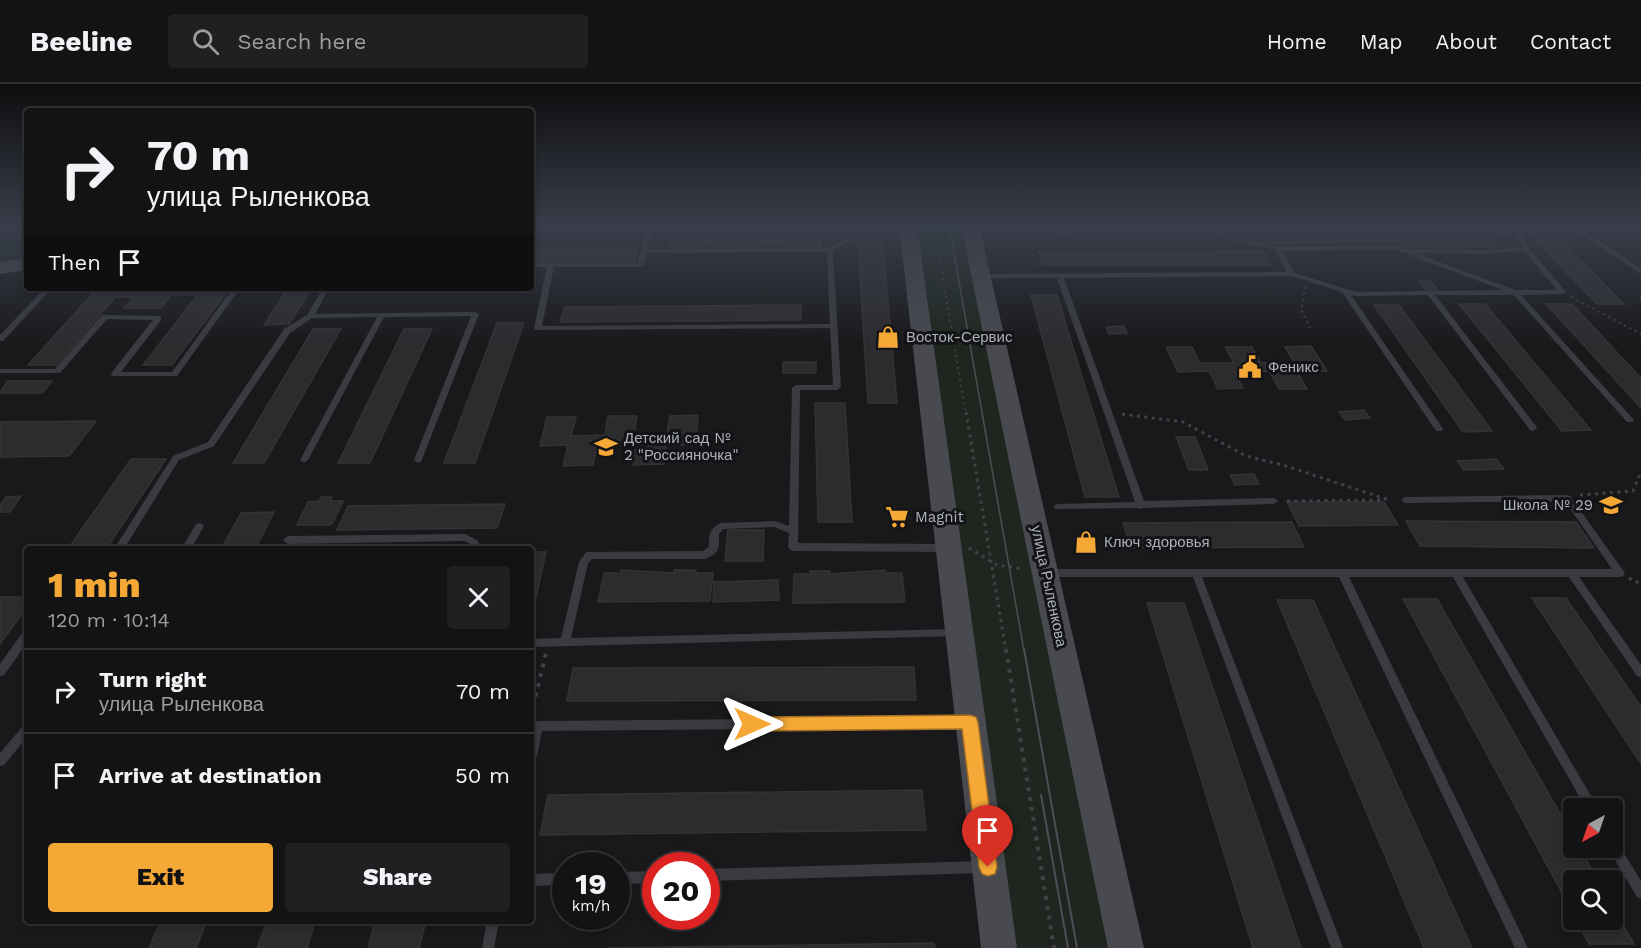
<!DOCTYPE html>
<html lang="en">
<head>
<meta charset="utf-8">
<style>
  :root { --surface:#131314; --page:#202022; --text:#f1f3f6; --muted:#9d9ea0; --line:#323234; --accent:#f5a836 }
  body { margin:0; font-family:"Work Sans",sans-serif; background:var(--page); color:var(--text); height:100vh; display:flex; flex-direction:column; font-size:22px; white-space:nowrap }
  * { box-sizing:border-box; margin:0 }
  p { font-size:20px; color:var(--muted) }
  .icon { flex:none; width:33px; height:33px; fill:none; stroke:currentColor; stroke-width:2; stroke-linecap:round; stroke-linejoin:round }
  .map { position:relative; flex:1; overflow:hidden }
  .side { position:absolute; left:24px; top:462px; width:510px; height:378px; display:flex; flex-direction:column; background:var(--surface); border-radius:6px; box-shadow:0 3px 9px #0003,0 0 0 2px var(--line) }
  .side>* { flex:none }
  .guide { position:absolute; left:24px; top:24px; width:510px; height:183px; border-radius:6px; box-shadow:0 3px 9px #0003,0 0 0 2px var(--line); background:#131314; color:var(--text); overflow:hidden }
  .needle { width:39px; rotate:220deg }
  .controls { position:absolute; left:1563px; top:714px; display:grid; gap:12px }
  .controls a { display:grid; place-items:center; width:60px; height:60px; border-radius:6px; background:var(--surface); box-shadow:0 3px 9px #0003,0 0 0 2px var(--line); font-size:30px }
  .speed { position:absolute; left:552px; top:768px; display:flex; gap:12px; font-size:30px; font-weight:700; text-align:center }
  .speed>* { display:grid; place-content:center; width:78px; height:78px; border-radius:50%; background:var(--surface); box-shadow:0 3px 9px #0003,0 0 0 2px var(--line); line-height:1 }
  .speed small { font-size:15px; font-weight:400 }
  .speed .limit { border:9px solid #d22; background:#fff; color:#111 }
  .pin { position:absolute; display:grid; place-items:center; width:51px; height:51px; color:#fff; margin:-62px -26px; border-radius:50% 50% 50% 0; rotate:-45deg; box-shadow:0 0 6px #0007 }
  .pin .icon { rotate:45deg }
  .me { position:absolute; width:66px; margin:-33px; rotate:90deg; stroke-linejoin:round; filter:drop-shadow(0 0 4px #0008) }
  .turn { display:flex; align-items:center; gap:21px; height:126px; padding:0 24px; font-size:27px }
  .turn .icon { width:78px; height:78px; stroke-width:2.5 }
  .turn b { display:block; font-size:42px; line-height:51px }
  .then { display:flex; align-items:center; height:57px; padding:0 24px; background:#0003; gap:12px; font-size:22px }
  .round { display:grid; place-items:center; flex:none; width:63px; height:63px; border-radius:6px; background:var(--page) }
  .head { display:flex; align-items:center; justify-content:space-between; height:102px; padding:0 24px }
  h1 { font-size:36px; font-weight:800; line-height:45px; color:var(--accent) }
  .button { display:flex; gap:12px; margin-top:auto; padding:12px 24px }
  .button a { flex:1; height:69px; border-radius:6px; background:var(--accent); color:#111; font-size:24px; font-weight:800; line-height:69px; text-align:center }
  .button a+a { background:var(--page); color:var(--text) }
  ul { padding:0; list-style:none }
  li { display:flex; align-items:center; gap:18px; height:84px; padding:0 24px; border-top:2px solid var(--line) }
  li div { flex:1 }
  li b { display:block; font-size:22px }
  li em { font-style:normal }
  header { display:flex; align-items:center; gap:36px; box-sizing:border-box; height:84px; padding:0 30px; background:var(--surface); border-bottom:2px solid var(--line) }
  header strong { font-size:28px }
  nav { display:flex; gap:33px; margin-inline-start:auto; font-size:21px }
  .search { width:420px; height:54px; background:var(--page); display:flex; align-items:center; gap:15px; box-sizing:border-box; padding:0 21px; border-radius:6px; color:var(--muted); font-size:22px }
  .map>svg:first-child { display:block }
</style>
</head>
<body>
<header>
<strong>Beeline</strong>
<div class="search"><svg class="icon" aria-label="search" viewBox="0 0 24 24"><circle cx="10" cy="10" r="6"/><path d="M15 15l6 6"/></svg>Search here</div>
<nav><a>Home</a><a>Map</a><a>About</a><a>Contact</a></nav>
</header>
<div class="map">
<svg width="1641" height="864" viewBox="0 0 1641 864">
  <rect width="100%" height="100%" fill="#19191b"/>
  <!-- green -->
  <g fill="#1e261f">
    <path d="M914,141H964L1109,864H1016Z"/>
    <path d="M27,151V174L0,177V154Z"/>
  </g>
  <!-- building -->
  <g fill="#2c2c2f" stroke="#333337" stroke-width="1.5">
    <path d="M0,141H27V150L0,153Z"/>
    <path d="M832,141H876L877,148H844L843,144H832Z"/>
    <path d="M1052,141H1069L1071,150H1054Z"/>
    <path d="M1388,141H1502L1511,151L1395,150Z"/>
    <path d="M1391,146L1395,150H1486L1497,162L1405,163L1401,158L1262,159L1254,147Z"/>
    <path d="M673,149H821V164H790V161H761V164L699,161V164H670Z"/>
    <path d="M1536,157H1561L1624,220H1597Z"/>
    <path d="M858,160H883L897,319H868Z"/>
    <path d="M531,165H637L634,179H531Z"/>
    <path d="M1263,167L1271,181H1043L1039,168Z"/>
    <path d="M1419,197H1431L1438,206H1426Z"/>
    <path d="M98,204H123L57,281H28Z"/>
    <path d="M141,204H203L198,211H171L161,224H124L133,213H116L123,205Z"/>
    <path d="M203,204H230L172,281H143Z"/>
    <path d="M288,204H312L289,240L264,241Z"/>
    <path d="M1031,211H1057L1119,413H1085Z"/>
    <path d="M1459,220H1485L1591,346L1562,347Z"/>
    <path d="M1546,220H1572L1641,294V324Z"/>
    <path d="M801,221V236L560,238L565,223Z"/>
    <path d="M1374,221H1399L1492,347L1463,348Z"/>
    <path d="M497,239H524L475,379H444Z"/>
    <path d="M1124,242L1127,249L1109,250L1106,243Z"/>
    <path d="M313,245H341L264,379H233Z"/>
    <path d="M404,245H432L370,379H338Z"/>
    <path d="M1311,262L1327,287L1297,288L1307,305H1279L1269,287L1235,288L1243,304L1218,305L1209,287L1178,288L1166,263H1192L1200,279H1234L1225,263H1252L1261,279L1294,278L1285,263Z"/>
    <rect x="783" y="278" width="33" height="11"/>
    <path d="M7,297H52L42,309H0Z"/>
    <path d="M815,319H845L852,438H818Z"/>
    <path d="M1364,326L1370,334L1345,336L1339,328Z"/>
    <path d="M698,331L696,361H666L664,380L633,381L636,361L597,362L593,381L563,382L568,361L540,362L547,333H576L571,352L605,351L608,332H637L634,351L667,350L670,332Z"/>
    <path d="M96,337L69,372L0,373V338Z"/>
    <path d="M1176,353H1195L1208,386H1189Z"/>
    <path d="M131,375H166L106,465H68Z"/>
    <path d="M1496,375L1504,385L1464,386L1457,377Z"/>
    <path d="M1254,390L1259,400L1235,401L1230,391Z"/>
    <path d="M21,412L10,428H0V421L6,413Z"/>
    <path d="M321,413H332L330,417H343L333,438L330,441H297L308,418L319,417Z"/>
    <path d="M1287,418H1384L1398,441L1299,442Z"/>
    <path d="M505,420L497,444L337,446L348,422Z"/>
    <path d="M274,428L255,465H221L241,429Z"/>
    <path d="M1406,437L1576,438L1594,464L1420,462Z"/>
    <path d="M1292,438L1304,463L1131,464L1123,439Z"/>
    <path d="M728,446H764L763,477H725Z"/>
    <path d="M531,468H546L531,536Z"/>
    <path d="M621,486L674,489V486H696L695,489H713L710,517L598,518L604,489H620Z"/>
    <path d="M885,486V489H902L905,518L793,519L794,490H810V487H830V490Z"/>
    <path d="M778,496L779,516L713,518L714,498Z"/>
    <path d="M0,513H27V523L0,560Z"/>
    <path d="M1532,514H1566L1641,623V680Z"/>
    <path d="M1403,515H1437L1574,754V764H1579L1598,796H1574V831Z"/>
    <path d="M1277,516H1313L1472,864H1424Z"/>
    <path d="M1147,519H1184L1301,864H1253Z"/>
    <path d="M914,583L916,616L567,617L573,584Z"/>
    <path d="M922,706L926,746L540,751L548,711Z"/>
    <path d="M1612,822L1634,860H1589L1576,836H1612Z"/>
    <path d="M161,837H426L419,864H368L375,838L315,839L307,864H257L267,838L206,839L196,864H149Z"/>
    <path d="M934,859L935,864H607Z"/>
  </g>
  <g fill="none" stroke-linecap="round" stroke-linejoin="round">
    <!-- path-far2 -->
    <g stroke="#404247" stroke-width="2" stroke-dasharray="2 4" stroke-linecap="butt">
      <path d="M934,141L966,330"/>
      <path d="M1028,141L1036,183"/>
      <path d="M1305,203L1301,226L1310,244"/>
      <path d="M1571,213L1641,250"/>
      <path d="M1641,213V216"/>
    </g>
    <!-- path-far1 -->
    <g stroke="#404247" stroke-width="3" stroke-dasharray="3 4.5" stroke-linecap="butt">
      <path d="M966,328L1006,567"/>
      <path d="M1122,330L1183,338L1246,372L1283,381L1389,416"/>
      <path d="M1580,411L1633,407L1641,388"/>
      <path d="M1287,417L1385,416"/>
      <path d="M969,464L997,481L1024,485"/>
      <path d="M1629,494L1641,500"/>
    </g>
    <!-- path -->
    <g stroke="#404247" stroke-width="4" stroke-dasharray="4 6" stroke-linecap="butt">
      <path d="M1006,565L1054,864"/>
      <path d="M531,632L546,569"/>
    </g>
    <!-- lane -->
    <g fill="#3a3b40" fill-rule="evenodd">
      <path d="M646,141H652L648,165L829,164L848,153H912V155L910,156L849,157L833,167L841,303L837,306H800L798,459L947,460L950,461L952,464L950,467L947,468L793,467L790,466L788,463L789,449L774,443L723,445L719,450C719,465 720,469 705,475H592L588,479L571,554L957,545L961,546L962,549L961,552L531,563V555L561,554L579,478L586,468L703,467L709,463C709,452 709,444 721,439L775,437L789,442L792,304L796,301H833L830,244L535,246L534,244L547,183H531V179H638ZM827,168L830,240L542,242L554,183H641L644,181L647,169Z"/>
      <path d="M1211,141H1217L1222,150L1278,163L1396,161L1404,165L1486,166L1522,163L1513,147L1516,145H1582L1641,185V190L1579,148L1520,149L1529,164L1566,208L1562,210L1521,211L1634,336L1633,338H1627L1514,211H1435L1536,342L1537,344L1533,347L1530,346L1428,211L1356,212L1351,211L1442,343L1443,345L1442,347H1436L1342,208L1292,192L1064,194L1144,417L1274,414L1278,417L1274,420L1144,424L1141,425L1138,424L1055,425L1054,423L1055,421L1058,420L1135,418L1057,194H981L978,192L981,190L1287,188L1275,166L1218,152ZM1395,165L1401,168L1408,169L1409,171L1503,206L1356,208L1295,189L1282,167ZM1524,167L1557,206H1515L1415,169L1486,170Z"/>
      <path d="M45,204H52L3,257H0V251Z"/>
      <path d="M233,204H240L177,292H112L111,290L112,288L153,236L107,235L60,289H0V285H55L102,231H105L161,232V236L121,288H172Z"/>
      <path d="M323,204H329L315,230L475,228L479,230L421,378L418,379L414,376L471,232L384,233L308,376L304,379L300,376L377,233L312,234L290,249L214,362L179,376L124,465H114L173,372L208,358L284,245L307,231Z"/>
      <path d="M1567,411L1570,412L1625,489L1623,492L1620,493H1579L1641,581V593L1637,592L1569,493H1463L1598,724H1586L1453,493H1349L1528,864H1515L1339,493H1202L1343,864H1331L1193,493H1048L1045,492L1043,489L1045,486L1048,485H1612L1565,417L1405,419L1401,416L1405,413Z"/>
      <path d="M199,439L202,440L204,442L191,465H181L196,440Z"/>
      <path d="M465,450L477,456L483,465H473L471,460L464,457L288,460L285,458L283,456L285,454L288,452Z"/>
      <path d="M27,547V559L4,591L0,592V580L23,548Z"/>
      <path d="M966,633L970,635L971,638L970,641L966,643L542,647L537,672L535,676L531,677V649L534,639L538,637Z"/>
      <path d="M27,640V653L4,681L0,682V669L23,642Z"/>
      <path d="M1612,754L1616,756L1641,797V815L1637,813L1608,764H1612Z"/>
      <path d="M983,777L987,779L989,783L987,787L983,789L706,797V785Z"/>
      <path d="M656,787V799L616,800V788Z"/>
      <path d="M566,789V801L531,802V790Z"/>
      <path d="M487,837H499L494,864H482Z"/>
    </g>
    <!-- secondary -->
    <g fill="#484a50" fill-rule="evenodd">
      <path d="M899,141H917L1017,864H981Z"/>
      <path d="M961,141H979L1144,864H1108Z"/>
      <path d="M27,174V186L0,190V178Z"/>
    </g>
    <!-- tram-far1 -->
    <path stroke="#4d4f55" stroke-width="1.5" d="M949,141L1024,567"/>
    <!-- tram -->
    <g stroke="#4d4f55" stroke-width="2">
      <path d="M1024,565L1077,864"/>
      <path d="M1041,711L1068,864"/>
    </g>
  </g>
  <!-- sky -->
  <linearGradient id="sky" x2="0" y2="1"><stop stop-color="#0e0e0f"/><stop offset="0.54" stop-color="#383e4a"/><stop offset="1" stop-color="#383e4a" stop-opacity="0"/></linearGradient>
  <rect width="1641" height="262" fill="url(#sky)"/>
  <!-- route -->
  <path fill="#f5a836" stroke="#9f6d23" stroke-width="1.5" d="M970,631L976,633L978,638L997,783L995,790L988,792L982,790L979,783L962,645L752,647L746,645L743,640L746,635L752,633Z"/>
  <!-- icons -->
  <defs>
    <g id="shop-bare" transform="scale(1.8)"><path d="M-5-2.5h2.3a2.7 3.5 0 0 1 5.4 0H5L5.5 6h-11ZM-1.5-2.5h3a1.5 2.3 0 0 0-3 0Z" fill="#f5a836" stroke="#141416" stroke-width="2.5" paint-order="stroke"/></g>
    <g id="civic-bare" transform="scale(1.8)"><path d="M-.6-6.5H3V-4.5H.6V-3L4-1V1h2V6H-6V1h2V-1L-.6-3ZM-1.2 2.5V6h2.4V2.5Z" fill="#f5a836" stroke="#141416" stroke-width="2.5" paint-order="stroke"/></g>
    <g id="school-bare" transform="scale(1.8)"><path d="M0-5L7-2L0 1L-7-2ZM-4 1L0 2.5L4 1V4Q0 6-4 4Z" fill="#f5a836" stroke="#141416" stroke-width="2.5" paint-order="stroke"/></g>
    <g id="supermarket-bare" transform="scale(1.8)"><path d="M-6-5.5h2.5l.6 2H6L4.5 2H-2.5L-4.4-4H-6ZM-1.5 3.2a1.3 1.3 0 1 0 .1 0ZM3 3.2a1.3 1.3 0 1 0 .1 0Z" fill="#f5a836" stroke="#141416" stroke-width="2.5" paint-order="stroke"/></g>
  </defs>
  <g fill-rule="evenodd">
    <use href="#shop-bare" x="888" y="253"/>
    <use href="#civic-bare" x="1250" y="283"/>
    <use href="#school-bare" x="606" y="363"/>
    <use href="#school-bare" x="1611" y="421"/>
    <use href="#supermarket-bare" x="897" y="433"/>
    <use href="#shop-bare" x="1086" y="458"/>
  </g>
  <g text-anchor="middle" stroke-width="6" stroke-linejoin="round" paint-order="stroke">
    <!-- poi labels -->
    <g font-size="15" fill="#abb1bb" stroke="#141416" text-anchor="start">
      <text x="906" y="258">Восток-Сервис</text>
      <text x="1268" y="288">Феникс</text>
      <text x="624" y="359">Детский сад №<tspan x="624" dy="17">2 "Россияночка"</tspan></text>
      <text x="1593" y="426" text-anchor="end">Школа № 29</text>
      <text x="915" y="438">Magnit</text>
      <text x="1104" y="463">Ключ здоровья</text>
    </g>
    <!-- street labels -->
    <g font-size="15" fill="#abb1bb" stroke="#141416">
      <text transform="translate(1049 502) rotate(78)" y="5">улица Рыленкова</text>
    </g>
  </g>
</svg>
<div class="controls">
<a><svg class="needle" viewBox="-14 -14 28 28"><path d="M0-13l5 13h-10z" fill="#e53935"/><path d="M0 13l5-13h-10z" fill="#9d9ea0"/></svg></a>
<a><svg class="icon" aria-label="search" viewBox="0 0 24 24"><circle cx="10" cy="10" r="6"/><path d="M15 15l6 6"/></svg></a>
</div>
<div class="speed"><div>19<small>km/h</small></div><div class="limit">20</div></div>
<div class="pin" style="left:988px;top:783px;background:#d93025"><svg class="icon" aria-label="arrive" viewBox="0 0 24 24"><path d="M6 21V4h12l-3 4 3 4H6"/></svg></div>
<svg class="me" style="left:752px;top:640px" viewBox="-20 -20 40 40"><path d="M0-17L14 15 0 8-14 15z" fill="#f5a836" stroke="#fff" stroke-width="4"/></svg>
<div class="guide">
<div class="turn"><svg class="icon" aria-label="right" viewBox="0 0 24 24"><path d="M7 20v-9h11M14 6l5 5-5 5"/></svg><div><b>70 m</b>улица Рыленкова</div></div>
<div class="then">Then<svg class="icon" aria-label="arrive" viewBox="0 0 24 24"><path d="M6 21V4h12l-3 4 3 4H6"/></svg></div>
</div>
<section class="side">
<div class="head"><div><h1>1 min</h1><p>120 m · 10:14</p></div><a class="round"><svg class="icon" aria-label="close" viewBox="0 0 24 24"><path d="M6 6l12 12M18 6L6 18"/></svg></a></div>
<ul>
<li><svg class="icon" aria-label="right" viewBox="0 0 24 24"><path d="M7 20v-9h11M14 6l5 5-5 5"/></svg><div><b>Turn right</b><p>улица Рыленкова</p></div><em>70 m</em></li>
<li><svg class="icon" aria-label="arrive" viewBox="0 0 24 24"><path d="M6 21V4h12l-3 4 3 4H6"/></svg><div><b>Arrive at destination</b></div><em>50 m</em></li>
</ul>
<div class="button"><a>Exit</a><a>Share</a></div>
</section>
</div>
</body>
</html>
